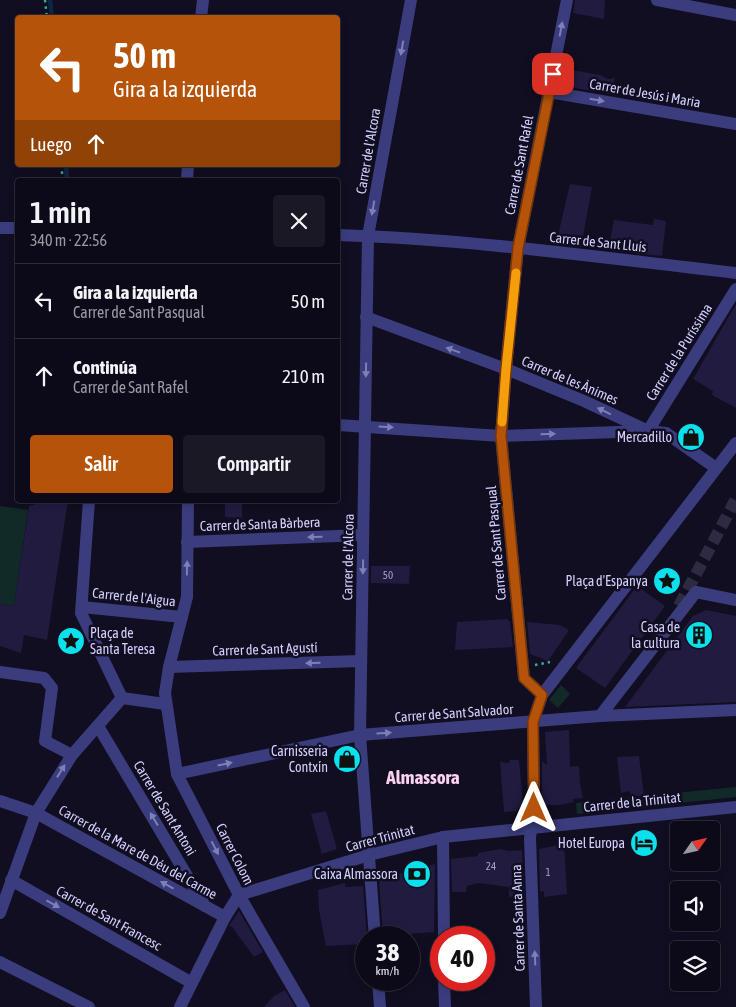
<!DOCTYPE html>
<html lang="es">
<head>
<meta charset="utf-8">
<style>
  :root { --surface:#0c0a18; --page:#1a1825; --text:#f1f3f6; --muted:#9a9aa2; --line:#2c2b37; --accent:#b45309 }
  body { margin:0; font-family:"Asap Condensed",sans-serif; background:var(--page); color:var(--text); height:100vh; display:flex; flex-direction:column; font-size:19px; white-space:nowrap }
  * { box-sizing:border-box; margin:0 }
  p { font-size:16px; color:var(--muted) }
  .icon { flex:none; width:28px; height:28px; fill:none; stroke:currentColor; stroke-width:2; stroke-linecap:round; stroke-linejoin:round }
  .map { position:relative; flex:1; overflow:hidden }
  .panel { position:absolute; left:15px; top:178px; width:325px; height:325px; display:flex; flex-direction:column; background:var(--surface); border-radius:5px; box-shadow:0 2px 8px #0003,0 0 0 1px var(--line) }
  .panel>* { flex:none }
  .top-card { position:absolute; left:15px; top:15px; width:325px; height:152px; border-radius:5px; box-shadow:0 2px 8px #0003,0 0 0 1px var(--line); background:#b45309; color:#fff; overflow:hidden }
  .needle { width:32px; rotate:56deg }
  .fabs { position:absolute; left:670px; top:821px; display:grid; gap:10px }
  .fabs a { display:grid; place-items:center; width:50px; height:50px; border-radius:5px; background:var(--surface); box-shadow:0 2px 8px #0003,0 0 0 1px var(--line); font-size:25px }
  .speed { position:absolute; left:355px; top:926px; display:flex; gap:10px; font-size:25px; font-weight:700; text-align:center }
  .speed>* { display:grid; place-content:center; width:65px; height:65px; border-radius:50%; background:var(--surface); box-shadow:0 2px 8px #0003,0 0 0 1px var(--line); line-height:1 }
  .speed small { font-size:12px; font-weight:400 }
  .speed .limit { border:8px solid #d22; background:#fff; color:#111 }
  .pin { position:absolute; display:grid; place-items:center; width:42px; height:42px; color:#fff; margin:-21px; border-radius:10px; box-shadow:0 2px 8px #0006 }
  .me { position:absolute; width:55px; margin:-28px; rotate:0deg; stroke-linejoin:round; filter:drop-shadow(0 0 4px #0008) }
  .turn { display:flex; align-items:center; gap:18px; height:105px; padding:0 15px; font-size:22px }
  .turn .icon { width:65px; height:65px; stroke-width:2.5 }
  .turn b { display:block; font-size:35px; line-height:42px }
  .then { display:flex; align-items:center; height:48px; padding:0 15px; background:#0003; gap:10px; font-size:19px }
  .round { display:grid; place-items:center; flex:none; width:52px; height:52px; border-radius:5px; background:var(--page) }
  .summary { display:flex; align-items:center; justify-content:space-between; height:85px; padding:0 15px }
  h1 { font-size:30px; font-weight:600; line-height:38px }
  .cta { display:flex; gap:10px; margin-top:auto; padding:10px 15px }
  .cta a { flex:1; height:58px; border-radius:5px; background:var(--accent); color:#fff; font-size:20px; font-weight:600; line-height:58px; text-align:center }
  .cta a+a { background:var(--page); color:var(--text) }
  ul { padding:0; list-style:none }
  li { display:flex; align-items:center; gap:15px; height:75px; padding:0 15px; border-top:1px solid var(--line) }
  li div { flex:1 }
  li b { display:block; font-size:19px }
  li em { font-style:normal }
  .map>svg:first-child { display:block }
</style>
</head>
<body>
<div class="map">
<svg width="736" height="1007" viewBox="0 0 736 1007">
  <rect width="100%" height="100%" fill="#100e20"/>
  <!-- green -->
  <g fill="#112a28">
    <path d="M0,506L28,510L14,606L0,604Z"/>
    <path d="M561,685L570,694L558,708L549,700Z"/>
    <path d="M736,787V797L577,814L576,803Z"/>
  </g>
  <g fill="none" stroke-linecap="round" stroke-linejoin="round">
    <!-- stream -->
    <g stroke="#0f2543" stroke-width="4.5">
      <path d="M50,0L52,18"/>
      <path d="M66,165L67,180"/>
    </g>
  </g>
  <!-- building -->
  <g fill="#211b40">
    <path d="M575,0H605L604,19L573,13Z"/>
    <path d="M562,68L600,75L608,79L615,78L611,94L558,85Z"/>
    <path d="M570,184L592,187L581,247L556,244Z"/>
    <path d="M654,219L666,221L662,256L608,250L614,220L653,225Z"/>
    <path d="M736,304V408L712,395L713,391L693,379Z"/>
    <path d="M48,500H68L47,640L24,635L21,653L0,646V604L14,606L29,506Z"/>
    <path d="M225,500H242V518L225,517Z"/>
    <path d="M371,566H410L409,584L371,583Z"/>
    <path d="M637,586L665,606L605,688L576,668Z"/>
    <path d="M706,610L736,616V702L625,707L693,616Z"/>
    <path d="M508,619V621H510L513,647L455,650L457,622Z"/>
    <path d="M527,622L560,625L569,630L548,661L530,654Z"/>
    <path d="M569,730L570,767L579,766L580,784L583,798L573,799V802L559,805H542V761L547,765L545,732Z"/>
    <path d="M639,756L644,795L631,797L630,791L621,793L617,757Z"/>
    <path d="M510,760H519L523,804L516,811L504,812L500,762L509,763Z"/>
    <path d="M326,811L337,849L322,854L311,814Z"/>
    <path d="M564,844L567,894L544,897V891L540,892L539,849Z"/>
    <path d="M500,849L508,851L522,850L524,894L509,897V887L478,883L467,886L466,892H452L451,859L478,856V853Z"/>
    <path d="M435,864L434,932L383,936L379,879Z"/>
    <path d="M345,883V887L363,886L367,937H363L364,944L326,946L319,910L318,890Z"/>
    <path d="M239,911L263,952L254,957L232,927L229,926Z"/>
    <path d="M285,990L295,1007H264L274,996Z"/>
  </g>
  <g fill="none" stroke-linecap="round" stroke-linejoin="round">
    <!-- minor-tunnel -->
    <path stroke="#2d2b41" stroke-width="12" stroke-dasharray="12 6" stroke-linecap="butt" d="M679,606L736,499"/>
    <!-- path -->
    <g stroke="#34ada0" stroke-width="2.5" stroke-dasharray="2.5 4" stroke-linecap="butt">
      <path d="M45,0L47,18"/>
      <path d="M61,165L63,180"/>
      <path d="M535,665L550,662"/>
    </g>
    <!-- minor -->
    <g stroke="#3b3c7d" stroke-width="12">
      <path d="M657,0L736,15"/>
      <path d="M201,18L203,0"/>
      <path d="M549,92L736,124"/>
      <path d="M187,180L188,165"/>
      <path d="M0,228H18"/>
      <path d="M338,235C471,239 604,258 736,273"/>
      <path d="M366,317L506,369L584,401L644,429"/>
      <path d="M338,425L501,436L648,431L666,433L716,468"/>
      <path d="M648,431L736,289"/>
      <path d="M188,500L187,597L169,667L165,693L177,774L239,895L304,1007"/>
      <path d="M187,542L363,535"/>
      <path d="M82,607L182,617"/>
      <path d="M169,667L361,661"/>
      <path d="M0,672L44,678L52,688L45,741L72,755"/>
      <path d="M542,695L524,678L501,436L506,369L518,248L567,0"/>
      <path d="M122,698L165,704"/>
      <path d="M600,716L696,592L736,600"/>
      <path d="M98,726L205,906"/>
      <path d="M177,774L360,735L600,716L736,710"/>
      <path d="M0,801L36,813L225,917"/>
      <path d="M443,837L444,938"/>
      <path d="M11,880L192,983"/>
      <path d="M239,895L369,855L443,837L736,807"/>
      <path d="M0,913L36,813L72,755L122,698L81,613L89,500"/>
      <path d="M375,938L360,735L368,236L411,0"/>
      <path d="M0,962L89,1007"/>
      <path d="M378,980L380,1007"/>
      <path d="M444,980L445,1007"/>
      <path d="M180,1007L225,917L239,895"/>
      <path d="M536,1007L530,838L534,807L533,722L542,695L736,443"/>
    </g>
  </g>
  <!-- one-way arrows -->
  <defs><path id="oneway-solid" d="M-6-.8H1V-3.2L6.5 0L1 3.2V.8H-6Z" transform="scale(1.25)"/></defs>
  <g fill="#7f7fb7">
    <use href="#oneway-solid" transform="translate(561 29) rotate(-79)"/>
    <use href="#oneway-solid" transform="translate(402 48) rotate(100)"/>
    <use href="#oneway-solid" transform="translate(597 100) rotate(10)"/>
    <use href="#oneway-solid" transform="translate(373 208) rotate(100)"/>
    <use href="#oneway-solid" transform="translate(453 350) rotate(-160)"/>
    <use href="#oneway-solid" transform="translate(366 370) rotate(91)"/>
    <use href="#oneway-solid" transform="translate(604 411) rotate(-154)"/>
    <use href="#oneway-solid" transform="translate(386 427) rotate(4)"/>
    <use href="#oneway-solid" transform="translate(548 434) rotate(-2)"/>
    <use href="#oneway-solid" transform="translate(315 537) rotate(178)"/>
    <use href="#oneway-solid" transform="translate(363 567) rotate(91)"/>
    <use href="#oneway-solid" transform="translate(187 568) rotate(-89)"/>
    <use href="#oneway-solid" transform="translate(313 663) rotate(178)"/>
    <use href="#oneway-solid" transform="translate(384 733) rotate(-4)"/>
    <use href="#oneway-solid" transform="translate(225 764) rotate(-12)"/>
    <use href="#oneway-solid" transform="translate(61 771) rotate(-58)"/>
    <use href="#oneway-solid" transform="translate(154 819) rotate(-121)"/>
    <use href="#oneway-solid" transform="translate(215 848) rotate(63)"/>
    <use href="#oneway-solid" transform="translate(167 885) rotate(-151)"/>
    <use href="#oneway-solid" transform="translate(53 904) rotate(29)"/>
    <use href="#oneway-solid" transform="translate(535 958) rotate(-92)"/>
  </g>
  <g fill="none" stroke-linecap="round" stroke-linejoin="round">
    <!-- route casing -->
    <g stroke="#753606" stroke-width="12">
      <path id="route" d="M534,808L533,722L542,695L524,678L501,436L506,369L518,248L553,74"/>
    </g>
    <!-- route -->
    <use href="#route" stroke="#b45309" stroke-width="9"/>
    <!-- slow -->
    <path stroke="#f59e0b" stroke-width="9" d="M502,422L506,369L516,273"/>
  </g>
  <!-- icons -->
  <defs>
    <g id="shop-disc" transform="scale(1.4375)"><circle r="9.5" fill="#0be1ed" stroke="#100e20"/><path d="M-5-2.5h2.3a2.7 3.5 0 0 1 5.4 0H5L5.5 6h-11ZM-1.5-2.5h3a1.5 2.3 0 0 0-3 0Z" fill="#111"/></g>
    <g id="sight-disc" transform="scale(1.4375)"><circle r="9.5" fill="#0be1ed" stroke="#100e20"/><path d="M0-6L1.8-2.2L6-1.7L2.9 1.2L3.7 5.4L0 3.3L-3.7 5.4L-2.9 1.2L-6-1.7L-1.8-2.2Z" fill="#111"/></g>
    <g id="building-disc" transform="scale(1.4375)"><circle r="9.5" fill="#0be1ed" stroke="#100e20"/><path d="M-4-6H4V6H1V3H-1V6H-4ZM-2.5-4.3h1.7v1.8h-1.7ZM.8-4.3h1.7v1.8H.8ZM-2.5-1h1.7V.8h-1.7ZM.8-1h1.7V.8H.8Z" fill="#111"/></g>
    <g id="hotel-disc" transform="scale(1.4375)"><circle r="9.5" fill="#0be1ed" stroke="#100e20"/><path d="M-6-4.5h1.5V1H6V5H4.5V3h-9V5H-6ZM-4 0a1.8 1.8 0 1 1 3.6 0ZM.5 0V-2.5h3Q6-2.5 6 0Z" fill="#111"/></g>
    <g id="bank-disc" transform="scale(1.4375)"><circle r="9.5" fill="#0be1ed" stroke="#100e20"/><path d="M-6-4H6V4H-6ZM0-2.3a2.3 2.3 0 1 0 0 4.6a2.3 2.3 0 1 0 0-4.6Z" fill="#111"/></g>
  </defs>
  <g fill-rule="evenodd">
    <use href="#shop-disc" x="691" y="437"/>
    <use href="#sight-disc" x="667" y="581"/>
    <use href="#building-disc" x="699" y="635"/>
    <use href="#sight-disc" x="71" y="641"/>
    <use href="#shop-disc" x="347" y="759"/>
    <use href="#hotel-disc" x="644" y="843"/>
    <use href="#bank-disc" x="417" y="874"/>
  </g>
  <g text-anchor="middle" stroke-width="5" stroke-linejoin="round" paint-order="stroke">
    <!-- number labels -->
    <g font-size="11" fill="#a6a3ce">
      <text x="388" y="579">50</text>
      <text x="491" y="870">24</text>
      <text x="548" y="876">1</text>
    </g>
    <!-- street labels -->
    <g font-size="14" fill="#d3d0fd" stroke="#100e20">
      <text transform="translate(645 93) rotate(10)" y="5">Carrer de Jesús i Maria</text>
      <text transform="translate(368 151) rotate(-80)" y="5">Carrer de l'Alcora</text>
      <text transform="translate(519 165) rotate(-79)" y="5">Carrer de Sant Rafel</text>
      <text transform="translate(598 242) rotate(6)" y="5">Carrer de Sant Lluís</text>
      <text transform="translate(679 352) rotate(-58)" y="5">Carrer de la Puríssima</text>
      <text transform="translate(570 380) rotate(23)" y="5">Carrer de les Ànimes</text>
      <text transform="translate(260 524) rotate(-2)" y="5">Carrer de Santa Bàrbera</text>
      <text transform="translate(496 543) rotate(-95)" y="5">Carrer de Sant Pasqual</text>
      <text transform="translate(348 557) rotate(-89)" y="5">Carrer de l'Alcora</text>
      <text transform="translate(134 597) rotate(6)" y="5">Carrer de l'Aigua</text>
      <text transform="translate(265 649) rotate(-2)" y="5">Carrer de Sant Agustí</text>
      <text transform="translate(454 713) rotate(-4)" y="5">Carrer de Sant Salvador</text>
      <text transform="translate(632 802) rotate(-6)" y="5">Carrer de la Trinitat</text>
      <text transform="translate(165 808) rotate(59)" y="5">Carrer de Sant Antoni</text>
      <text transform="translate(380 838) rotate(-15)" y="5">Carrer Trinitat</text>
      <text transform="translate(138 852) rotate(29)" y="5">Carrer de la Mare de Déu del Carme</text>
      <text transform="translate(235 854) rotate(63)" y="5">Carrer Colom</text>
      <text transform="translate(109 918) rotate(29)" y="5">Carrer de Sant Francesc</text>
      <text transform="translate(518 918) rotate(-92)" y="5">Carrer de Santa Anna</text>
    </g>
    <!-- poi labels -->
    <g font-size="14" fill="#d3d0fd" stroke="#100e20" text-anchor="end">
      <text x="672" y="442">Mercadillo</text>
      <text x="648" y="586">Plaça d'Espanya</text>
      <text x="680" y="632">Casa de<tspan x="680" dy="16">la cultura</tspan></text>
      <text x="90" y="638" text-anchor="start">Plaça de<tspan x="90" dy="16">Santa Teresa</tspan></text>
      <text x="328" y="756">Carnisseria<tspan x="328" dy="16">Contxín</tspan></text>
      <text x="625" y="848">Hotel Europa</text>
      <text x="398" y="879">Caixa Almassora</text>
    </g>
    <!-- district labels -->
    <g font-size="19" font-weight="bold" fill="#fdd2ef" stroke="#100e20">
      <text x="423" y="784">Almassora</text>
    </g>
  </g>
</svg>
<div class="fabs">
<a><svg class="needle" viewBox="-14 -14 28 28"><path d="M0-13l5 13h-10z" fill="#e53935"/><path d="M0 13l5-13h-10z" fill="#9a9aa2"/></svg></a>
<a><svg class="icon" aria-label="sound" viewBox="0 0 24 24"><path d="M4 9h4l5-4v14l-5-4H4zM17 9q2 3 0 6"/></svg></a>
<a><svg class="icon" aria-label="layers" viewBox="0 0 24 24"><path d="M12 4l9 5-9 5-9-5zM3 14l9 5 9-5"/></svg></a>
</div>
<div class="speed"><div>38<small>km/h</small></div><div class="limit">40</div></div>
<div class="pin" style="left:553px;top:74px;background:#d93025"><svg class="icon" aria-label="arrive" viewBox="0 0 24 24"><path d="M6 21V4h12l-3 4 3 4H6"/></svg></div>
<svg class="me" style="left:534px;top:808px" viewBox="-20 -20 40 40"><path d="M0-17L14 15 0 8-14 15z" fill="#b45309" stroke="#fff" stroke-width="4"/></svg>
<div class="top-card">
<div class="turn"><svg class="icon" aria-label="left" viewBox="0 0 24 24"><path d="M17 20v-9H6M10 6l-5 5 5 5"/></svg><div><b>50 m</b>Gira a la izquierda</div></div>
<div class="then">Luego<svg class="icon" aria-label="ahead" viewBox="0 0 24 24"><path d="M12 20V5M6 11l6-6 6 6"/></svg></div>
</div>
<section class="panel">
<div class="summary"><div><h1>1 min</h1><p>340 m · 22:56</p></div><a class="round"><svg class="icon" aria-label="close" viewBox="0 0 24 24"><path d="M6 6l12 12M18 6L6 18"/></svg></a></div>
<ul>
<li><svg class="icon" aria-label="left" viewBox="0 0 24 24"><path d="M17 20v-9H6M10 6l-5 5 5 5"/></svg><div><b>Gira a la izquierda</b><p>Carrer de Sant Pasqual</p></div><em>50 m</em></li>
<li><svg class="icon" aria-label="ahead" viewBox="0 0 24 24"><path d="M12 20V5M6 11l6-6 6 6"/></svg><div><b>Continúa</b><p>Carrer de Sant Rafel</p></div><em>210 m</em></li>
</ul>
<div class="cta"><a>Salir</a><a>Compartir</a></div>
</section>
</div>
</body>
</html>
